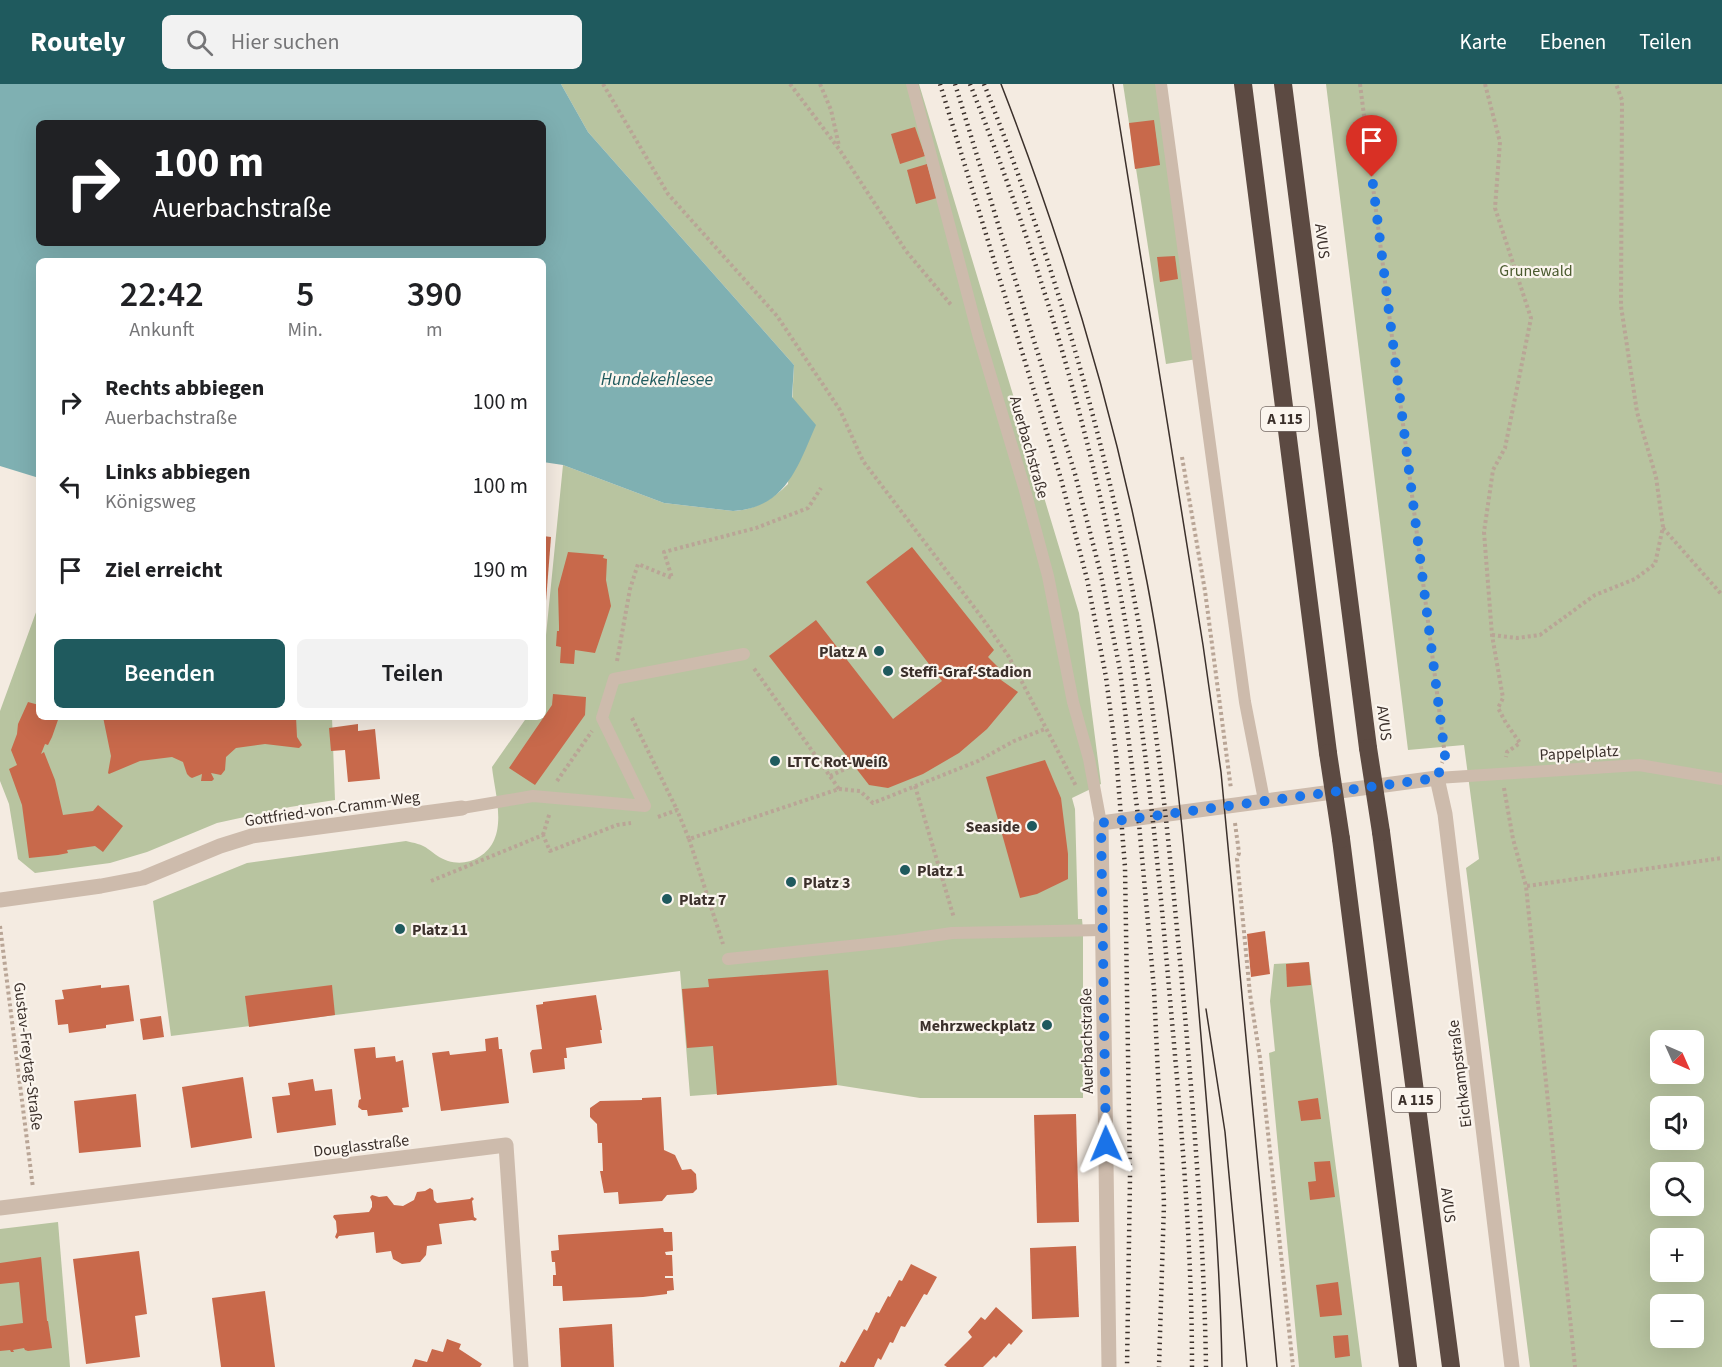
<!DOCTYPE html>
<html lang="de">
<head>
<meta charset="utf-8">
<style>
  :root { --surface:#fff; --page:#f2f2f2; --text:#202124; --muted:#757577; --accent:#1f5a5e }
  body { margin:0; font-family:"Source Sans 3",sans-serif; background:var(--page); color:var(--text); height:100vh; display:flex; flex-direction:column; font-size:22px; white-space:nowrap }
  * { box-sizing:border-box; margin:0 }
  p { font-size:20px; color:var(--muted) }
  .icon { flex:none; width:33px; height:33px; fill:none; stroke:currentColor; stroke-width:2; stroke-linecap:round; stroke-linejoin:round }
  .map { position:relative; flex:1; overflow:hidden }
  .panel { position:absolute; left:36px; top:174px; width:510px; height:462px; display:flex; flex-direction:column; background:var(--surface); border-radius:9px; box-shadow:0 6px 24px #0002 }
  .panel>* { flex:none }
  .hud { position:absolute; left:36px; top:36px; width:510px; height:126px; border-radius:9px; box-shadow:0 6px 24px #0002; background:#202124; color:#fff; overflow:hidden }
  .needle { width:39px; rotate:135deg }
  .controls { position:absolute; left:1650px; top:946px; display:grid; gap:12px }
  .controls a { display:grid; place-items:center; width:54px; height:54px; border-radius:9px; background:var(--surface); box-shadow:0 6px 24px #0002; font-size:30px }
  .pin { position:absolute; display:grid; place-items:center; width:51px; height:51px; color:#fff; margin:-62px -26px; border-radius:50% 50% 50% 0; rotate:-45deg; box-shadow:0 0 6px #0007 }
  .pin .icon { rotate:45deg }
  .me { position:absolute; width:66px; margin:-33px; rotate:359deg; stroke-linejoin:round; filter:drop-shadow(0 0 4px #0008) }
  .turn { display:flex; align-items:center; gap:21px; height:126px; padding:0 18px; font-size:27px }
  .turn .icon { width:78px; height:78px; stroke-width:2.5 }
  .turn b { display:block; font-size:42px; line-height:51px }
  .eta { display:flex; justify-content:space-evenly; align-items:center; height:102px; text-align:center }
  .eta b { font-size:36px; font-weight:600; line-height:42px }
  .button { display:flex; gap:12px; margin-top:auto; padding:12px 18px }
  .button a { flex:1; height:69px; border-radius:9px; background:var(--accent); color:#fff; font-size:24px; font-weight:600; line-height:69px; text-align:center }
  .button a+a { background:var(--page); color:var(--text) }
  ul { padding:0; list-style:none }
  li { display:flex; align-items:center; gap:18px; height:84px; padding:0 18px }
  li div { flex:1 }
  li b { display:block; font-size:22px }
  li em { font-style:normal }
  header { display:flex; align-items:center; gap:36px; box-sizing:border-box; height:84px; padding:0 30px; background:var(--accent); color:#fff }
  header strong { font-size:28px }
  nav { display:flex; gap:33px; margin-inline-start:auto; font-size:21px }
  .search { width:420px; height:54px; background:var(--page); display:flex; align-items:center; gap:15px; box-sizing:border-box; padding:0 21px; border-radius:9px; color:var(--muted); font-size:22px }
  .map>svg:first-child { display:block }
</style>
</head>
<body>
<header>
<strong>Routely</strong>
<div class="search"><svg class="icon" aria-label="search" viewBox="0 0 24 24"><circle cx="10" cy="10" r="6"/><path d="M15 15l6 6"/></svg>Hier suchen</div>
<nav><a>Karte</a><a>Ebenen</a><a>Teilen</a></nav>
</header>
<div class="map">
<svg width="1722" height="1283" viewBox="0 0 1722 1283">
  <rect width="100%" height="100%" fill="#f4ebe1"/>
  <!-- green -->
  <g fill="#b8c4a0" fill-rule="evenodd">
    <path d="M561,0H919L1079,529L1101,700L1072,714L1075,725L1078,835H1082L1083,846V1014H920L837,1001L690,1012L680,887L171,952L153,817L247,779L406,757C414,759 422,760 428,765C435,770 439,774 448,777C458,780 470,779 479,773C510,754 495,712 492,683L527,633H543V581L563,381L664,419L733,427C755,426 773,415 788,400L794,281L588,48Z"/>
    <path d="M1123,0H1158L1197,275L1166,280Z"/>
    <path d="M1326,0H1722V1283H1530L1466,784L1479,775L1464,661L1408,666ZM1660,957H1694V990H1660ZM1660,1023H1694V1056H1660ZM1660,1089H1694V1122H1660ZM1660,1155H1694V1188H1660ZM1660,1221H1694V1254H1660Z"/>
    <path d="M39,520V633H332L335,716L290,723L217,739L147,768L110,779L35,789L18,775L9,720L0,697V627Z"/>
    <path d="M1309,878L1362,1283H1299L1269,969L1275,967L1270,917L1274,880Z"/>
    <path d="M58,1138L70,1283H0V1145Z"/>
  </g>
  <!-- water -->
  <path fill="#7fb0b2" fill-rule="evenodd" d="M0,0H561L588,48L794,281L792,313L816,341C798,382 786,424 733,427L664,419L563,381L543,378V177H39V394L0,382ZM39,39H543V159H39Z"/>
  <!-- building -->
  <g fill="#c8694b">
    <path d="M1154,36L1160,81L1135,85L1129,39Z"/>
    <path d="M915,43L925,72L900,80L891,50Z"/>
    <path d="M927,80L937,114L916,120L907,86Z"/>
    <path d="M1175,172L1178,195L1160,198L1157,173Z"/>
    <path d="M543,452L551,453L545,530H543Z"/>
    <path d="M912,463L994,566L988,573L998,583L994,591L1018,608L987,645L959,669L923,690L888,704L869,701L769,572L816,536L893,635L942,597L866,498Z"/>
    <path d="M568,468L604,471L603,474L607,475L606,496L611,522L595,569L575,566L574,580L560,579L561,563L556,562L557,547H559V542L558,505Z"/>
    <path d="M553,610L586,613L585,631L535,701L509,684L552,621Z"/>
    <path d="M28,618L39,621V633H59L52,653L48,661L45,660L41,670L44,668L55,696L63,731L93,727L98,721L123,742L103,768L95,762L67,766L68,769L58,771L29,774L22,721L9,685L17,681L11,666L17,650L18,640Z"/>
    <path d="M103,633H296L297,653L302,661L299,664L265,660L236,664L226,673L225,686L221,691L211,689L214,695L212,697H201L202,690L192,694L190,693L187,690L183,678L172,673L140,677L109,690L108,689L111,672Z"/>
    <path d="M358,640V647L375,645L380,695L348,698L345,666L331,667L329,644Z"/>
    <path d="M1045,676L1061,714L1068,770V795L1037,810L1020,814L986,693Z"/>
    <path d="M1265,847L1270,890L1251,893L1247,850Z"/>
    <path d="M1309,878L1311,901L1287,903L1286,880Z"/>
    <path d="M828,886L837,1001L717,1011L713,962L687,964L682,905L709,903L708,895Z"/>
    <path d="M101,901V904L129,901L134,937L106,941V944L69,949L68,940L58,941L55,916L64,915L62,906Z"/>
    <path d="M332,901L335,931L249,943L245,912Z"/>
    <path d="M596,911L602,946H600L602,959L566,964L567,974H564L565,985L533,989L530,969L532,966L542,965L536,921L543,920V918Z"/>
    <path d="M161,932L164,953L143,956L140,935Z"/>
    <path d="M498,953L499,965H502L509,1019L441,1027L432,969L449,967L450,971L486,967L485,955Z"/>
    <path d="M375,963L376,974L395,972L396,978L403,976L409,1023L402,1024L403,1028L368,1032L367,1026H362L358,1023L359,1016L361,1015L354,965Z"/>
    <path d="M243,993L252,1054L191,1064L182,1003Z"/>
    <path d="M313,995L315,1007L332,1005L336,1041L277,1049L272,1013L290,1011L288,999Z"/>
    <path d="M136,1010L141,1063L79,1069L74,1017Z"/>
    <path d="M661,1013L664,1066L675,1071L682,1086L691,1085L696,1090L697,1105L693,1109L667,1111L662,1117L619,1120L618,1108L604,1109L600,1087H603L602,1059H598L597,1040L590,1033V1024L600,1017L642,1016V1014Z"/>
    <path d="M1318,1014L1321,1035L1301,1037L1298,1017Z"/>
    <path d="M1076,1030L1079,1138L1037,1139L1034,1031Z"/>
    <path d="M1330,1077L1335,1113L1310,1116L1308,1098L1316,1097L1314,1078Z"/>
    <path d="M430,1104L433,1106L434,1116L437,1119L470,1115L472,1113L474,1115L472,1117L474,1133L477,1135L475,1137L472,1136L439,1140L442,1160L427,1162L426,1171L420,1178L402,1180L393,1175L391,1167L376,1169L374,1148L339,1152L337,1155L335,1153L337,1148L336,1137L333,1133L334,1131L369,1128L372,1123V1118L370,1113L372,1111L379,1113L387,1112L394,1121L403,1122L414,1116L417,1108L425,1107Z"/>
    <path d="M663,1144L664,1148H672L673,1167L665,1168L666,1171H672L673,1192H665V1194H673L674,1206L667,1207V1210L643,1213L563,1217L562,1202H553V1191H556L555,1178H552L551,1167L559,1166L558,1151Z"/>
    <path d="M1076,1162L1079,1233L1032,1235L1030,1164Z"/>
    <path d="M139,1167L147,1230L135,1232L140,1273L86,1280L73,1175Z"/>
    <path d="M41,1173L47,1237H48L52,1264L28,1267L25,1266L24,1264L13,1266L14,1268H11L10,1266L0,1267V1242L23,1239L19,1198L0,1200V1179Z"/>
    <path d="M911,1180L937,1193L927,1211L924,1210L905,1243L901,1242L893,1259L890,1258L881,1276L878,1274L874,1283H839L841,1277L845,1279L864,1245L867,1247L876,1228L879,1229L888,1212L890,1213L899,1196L902,1197Z"/>
    <path d="M1338,1198L1342,1231L1320,1233L1316,1201Z"/>
    <path d="M265,1207L275,1283H221L212,1214Z"/>
    <path d="M996,1223L1023,1247L1011,1261L1009,1259L996,1274L994,1272L983,1283H947L944,1281L972,1253L968,1248L981,1233L985,1236Z"/>
    <path d="M612,1240L614,1283H561L559,1244Z"/>
    <path d="M1348,1251L1350,1272L1335,1274L1333,1252Z"/>
    <path d="M447,1255L461,1260L459,1265L482,1280L480,1283H412L415,1275L427,1278L432,1265L443,1268Z"/>
  </g>
  <g fill="none" stroke-linecap="round" stroke-linejoin="round">
    <!-- path -->
    <g stroke="#b9a596" stroke-width="4" stroke-dasharray="3 3" stroke-linecap="butt">
      <path d="M603,0L668,110L777,232L840,326L863,377L980,531L1009,573L1076,702"/>
      <path d="M790,0L839,65L906,167L952,222"/>
      <path d="M820,0L831,26L839,62"/>
      <path d="M1360,0L1445,672L1442,679"/>
      <path d="M1485,0L1500,58L1495,124L1531,234L1505,364L1493,386L1484,448L1492,551L1503,614L1498,624L1506,639L1520,659L1507,668L1506,673"/>
      <path d="M1182,373L1205,507L1231,705"/>
      <path d="M1663,444L1722,511"/>
      <path d="M1492,551L1517,554L1540,551L1595,511L1635,495L1655,480L1663,443L1656,393L1637,328L1621,222L1622,16L1616,0"/>
      <path d="M617,577L630,505L638,480L672,494L664,468L756,444L808,424L821,404"/>
      <path d="M632,634L677,726"/>
      <path d="M830,692L849,683"/>
      <path d="M557,697L592,647"/>
      <path d="M915,702L954,834"/>
      <path d="M1504,704L1513,755L1526,802L1575,1283"/>
      <path d="M839,705L860,707L873,719L978,677L1014,657L1045,645"/>
      <path d="M658,733L677,726L689,755L839,705L753,583"/>
      <path d="M1235,739L1239,769L1237,775L1250,910L1260,974L1293,1283"/>
      <path d="M543,751L550,728"/>
      <path d="M689,755L723,860"/>
      <path d="M431,797L543,751L550,767L617,741L631,739"/>
      <path d="M1527,802L1722,774"/>
      <path d="M0,842L33,1104"/>
    </g>
    <!-- service -->
    <g stroke="#cdbbac" stroke-width="12">
      <path d="M912,0L978,250L1024,403L1048,492L1073,618L1089,675L1101,739"/>
      <path d="M1161,0L1245,618L1264,716"/>
      <path d="M1437,694L1639,681L1722,695"/>
      <path d="M462,724L533,712L645,722L602,634L614,595L744,570"/>
      <path d="M728,875L897,857L952,849L1102,846"/>
    </g>
    <!-- minor -->
    <g stroke="#cdbbac" stroke-width="15">
      <path d="M0,816L101,802L143,794L220,762L252,752L462,724"/>
      <path d="M0,1124L506,1061L521,1283"/>
      <path d="M1109,1283L1101,739L1437,694L1445,730L1512,1283"/>
    </g>
    <!-- motorway -->
    <g stroke="#5c4a42" stroke-width="18">
      <path d="M1243,0L1328,669"/>
      <path d="M1283,0L1368,664"/>
      <path d="M1381,748L1451,1283"/>
      <path d="M1341,755L1408,1283"/>
    </g>
    <!-- tram -->
    <g stroke="#3b302b" stroke-width="1.5">
      <path d="M1001,0C1064,162 1114,327 1147,498C1174,640 1187,785 1199,929C1209,1047 1220,1165 1222,1283"/>
      <path d="M1113,0L1203,561L1221,688L1277,1283"/>
      <path d="M1206,925L1225,1048L1247,1283"/>
    </g>
    <!-- rail -->
    <g stroke="#3b302b" stroke-width="4.5" stroke-dasharray="1.5 4.5" stroke-linecap="butt">
      <path d="M940,0L1061,395L1087,495L1106,593L1116,670L1125,783L1130,1093L1127,1283"/>
      <path d="M955,0L1075,390L1101,491L1120,586L1139,740L1154,905L1164,1119L1159,1283"/>
      <path d="M970,0C1039,173 1093,353 1125,536C1147,662 1159,789 1170,915C1181,1038 1192,1160 1192,1283"/>
      <path d="M984,0C1052,172 1104,349 1137,530C1160,655 1171,782 1183,909C1194,1033 1204,1158 1206,1283"/>
    </g>
    <!-- motorway-bridge -->
    <g stroke="#5c4a42" stroke-width="18">
      <path d="M1368,664L1381,748"/>
      <path d="M1328,669L1341,755"/>
    </g>
  </g>
  <g fill="none" stroke-linecap="round" stroke-linejoin="round">
    <!-- route -->
    <path stroke="#1a73e8" stroke-width="10" stroke-dasharray="0 18" d="M1106,1060L1101,739L1437,694L1445,672L1372,93"/>
  </g>
  <!-- markers -->
  <g fill="#1f5a5e" stroke="#fbf5ee" stroke-width="2">
    <circle cx="879" cy="567" r="6"/>
    <circle cx="888" cy="587" r="6"/>
    <circle cx="775" cy="677" r="6"/>
    <circle cx="1032" cy="742" r="6"/>
    <circle cx="905" cy="786" r="6"/>
    <circle cx="791" cy="798" r="6"/>
    <circle cx="667" cy="815" r="6"/>
    <circle cx="400" cy="845" r="6"/>
    <circle cx="1047" cy="941" r="6"/>
  </g>
  <g text-anchor="middle" stroke-width="4.5" stroke-linejoin="round" paint-order="stroke">
    <!-- shield labels -->
    <g fill="#fbf5ee" stroke="#756b66" stroke-width="1.5">
      <rect x="1261" y="323" width="48" height="24" rx="4.5"/>
      <rect x="1392" y="1004" width="48" height="24" rx="4.5"/>
    </g>
    <g font-size="15" font-weight="bold" fill="#3b302b">
      <text x="1285" y="340">A 115</text>
      <text x="1416" y="1021">A 115</text>
    </g>
    <!-- street labels -->
    <g font-size="16" fill="#3b302b" stroke="#fbf5ee">
      <text transform="translate(1323 157) rotate(83)" y="6">AVUS</text>
      <text transform="translate(1030 363) rotate(74)" y="6">Auerbachstraße</text>
      <text transform="translate(1385 639) rotate(83)" y="6">AVUS</text>
      <text transform="translate(1579 668) rotate(-3)" y="6">Pappelplatz</text>
      <text transform="translate(332 724) rotate(-8)" y="6">Gottfried-von-Cramm-Weg</text>
      <text transform="translate(1086 957) rotate(-91)" y="6">Auerbachstraße</text>
      <text transform="translate(29 972) rotate(83)" y="6">Gustav-Freytag-Straße</text>
      <text transform="translate(1459 990) rotate(-97)" y="6">Eichkampstraße</text>
      <text transform="translate(361 1061) rotate(-7)" y="6">Douglasstraße</text>
      <text transform="translate(1449 1121) rotate(83)" y="6">AVUS</text>
    </g>
    <!-- park labels -->
    <g font-size="16" fill="#4a5a2e" stroke="#fbf5ee">
      <text x="1536" y="192">Grunewald</text>
    </g>
    <!-- poi labels -->
    <g font-size="16" font-weight="bold" fill="#3b302b" stroke="#fbf5ee" text-anchor="start">
      <text x="867" y="573" text-anchor="end">Platz A</text>
      <text x="900" y="593">Steffi-Graf-Stadion</text>
      <text x="787" y="683">LTTC Rot-Weiß</text>
      <text x="1020" y="748" text-anchor="end">Seaside</text>
      <text x="917" y="792">Platz 1</text>
      <text x="803" y="804">Platz 3</text>
      <text x="679" y="821">Platz 7</text>
      <text x="412" y="851">Platz 11</text>
      <text x="1035" y="947" text-anchor="end">Mehrzweckplatz</text>
    </g>
    <!-- water labels -->
    <g font-size="18" font-style="italic" fill="#1f5a5e" stroke="#fbf5ee">
      <text x="657" y="301">Hundekehlesee</text>
    </g>
  </g>
</svg>
<div class="controls">
<a><svg class="needle" viewBox="-14 -14 28 28"><path d="M0-13l5 13h-10z" fill="#e53935"/><path d="M0 13l5-13h-10z" fill="#757577"/></svg></a>
<a><svg class="icon" aria-label="sound" viewBox="0 0 24 24"><path d="M4 9h4l5-4v14l-5-4H4zM17 9q2 3 0 6"/></svg></a>
<a><svg class="icon" aria-label="search" viewBox="0 0 24 24"><circle cx="10" cy="10" r="6"/><path d="M15 15l6 6"/></svg></a>
<a>+</a>
<a>−</a>
</div>
<div class="pin" style="left:1372px;top:93px;background:#d93025"><svg class="icon" aria-label="arrive" viewBox="0 0 24 24"><path d="M6 21V4h12l-3 4 3 4H6"/></svg></div>
<svg class="me" style="left:1106px;top:1060px" viewBox="-20 -20 40 40"><path d="M0-17L14 15 0 8-14 15z" fill="#1a73e8" stroke="#fff" stroke-width="4"/></svg>
<div class="hud">
<div class="turn"><svg class="icon" aria-label="right" viewBox="0 0 24 24"><path d="M7 20v-9h11M14 6l5 5-5 5"/></svg><div><b>100 m</b>Auerbachstraße</div></div>
</div>
<section class="panel">
<div class="eta">
<div><b>22:42</b><p>Ankunft</p></div>
<div><b>5</b><p>Min.</p></div>
<div><b>390</b><p>m</p></div>
</div>
<ul>
<li><svg class="icon" aria-label="right" viewBox="0 0 24 24"><path d="M7 20v-9h11M14 6l5 5-5 5"/></svg><div><b>Rechts abbiegen</b><p>Auerbachstraße</p></div><em>100 m</em></li>
<li><svg class="icon" aria-label="left" viewBox="0 0 24 24"><path d="M17 20v-9H6M10 6l-5 5 5 5"/></svg><div><b>Links abbiegen</b><p>Königsweg</p></div><em>100 m</em></li>
<li><svg class="icon" aria-label="arrive" viewBox="0 0 24 24"><path d="M6 21V4h12l-3 4 3 4H6"/></svg><div><b>Ziel erreicht</b></div><em>190 m</em></li>
</ul>
<div class="button"><a>Beenden</a><a>Teilen</a></div>
</section>
</div>
</body>
</html>
